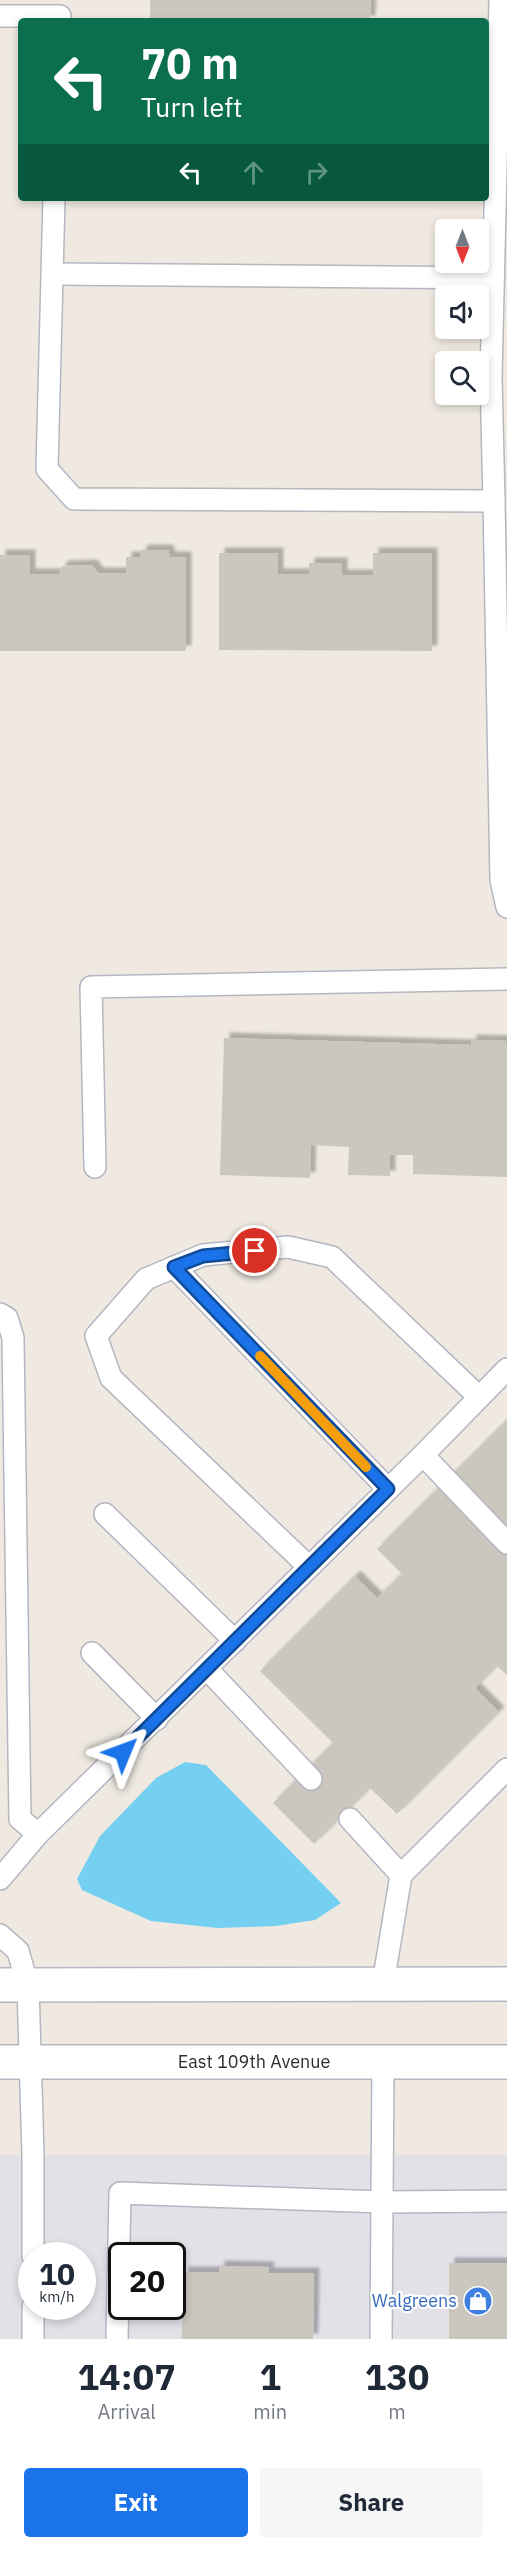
<!DOCTYPE html>
<html lang="en">
<head>
<meta charset="utf-8">
<style>
  :root { --surface:#fff; --page:#f6f6f7; --text:#1f2937; --muted:#747a83; --accent:#1a73e8 }
  body { margin:0; font-family:"IBM Plex Sans",sans-serif; background:var(--page); color:var(--text); height:100vh; display:flex; flex-direction:column; font-size:22px; white-space:nowrap }
  * { box-sizing:border-box; margin:0 }
  p { font-size:20px; color:var(--muted) }
  .icon { flex:none; width:33px; height:33px; fill:none; stroke:currentColor; stroke-width:2; stroke-linecap:round; stroke-linejoin:round }
  .map { position:relative; height:2339px; overflow:hidden }
  .panel { display:flex; flex-direction:column; background:var(--surface); flex:1 }
  .panel>* { flex:none }
  .guide { position:absolute; left:18px; top:18px; width:471px; height:183px; border-radius:6px; box-shadow:0 3px 9px #0003; background:#0b6e4f; color:#fff; overflow:hidden }
  .needle { width:39px; rotate:180deg }
  .controls { position:absolute; left:435px; top:219px; display:grid; gap:12px }
  .controls a { display:grid; place-items:center; width:54px; height:54px; border-radius:6px; background:var(--surface); box-shadow:0 3px 9px #0003; font-size:30px }
  .speed { position:absolute; left:18px; top:2242px; display:flex; gap:12px; font-size:30px; font-weight:700; text-align:center }
  .speed>* { display:grid; place-content:center; width:78px; height:78px; border-radius:50%; background:var(--surface); box-shadow:0 3px 9px #0003; line-height:1 }
  .speed small { font-size:15px; font-weight:400 }
  .speed .limit { border:3px solid #111; border-radius:9px; background:#fff; color:#111 }
  .pin { position:absolute; display:grid; place-items:center; width:51px; height:51px; color:#fff; margin:-26px; border:3px solid #fff; border-radius:50%; box-shadow:0 2px 6px #0007 }
  .me { position:absolute; width:66px; margin:-33px; rotate:46deg; stroke-linejoin:round; filter:drop-shadow(0 0 4px #0008) }
  .turn { display:flex; align-items:center; gap:21px; height:126px; padding:0 24px; font-size:27px }
  .turn .icon { width:78px; height:78px; stroke-width:2.5 }
  .turn b { display:block; font-size:42px; line-height:51px }
  .lanes { display:flex; align-items:center; height:57px; padding:0 24px; background:#0003; justify-content:center; gap:30px; direction:ltr }
  .lanes .off { opacity:.35 }
  .eta { display:flex; justify-content:space-evenly; align-items:center; height:102px; text-align:center }
  .eta b { font-size:36px; font-weight:800; line-height:42px }
  .primary-button { display:flex; gap:12px; margin-top:auto; padding:12px 24px }
  .primary-button a { flex:1; height:69px; border-radius:6px; background:var(--accent); color:#fff; font-size:24px; font-weight:800; line-height:69px; text-align:center }
  .primary-button a+a { background:var(--page); color:var(--text) }
  .map>svg:first-child { display:block }
</style>
</head>
<body>
<div class="map">
<svg width="507" height="2339" viewBox="0 0 507 2339">
  <defs>
    <filter id="shadow"><feDropShadow dx="5.5" dy="-5.5" stdDeviation="1.5" flood-color="#0004"/></filter>
  </defs>
  <rect width="100%" height="100%" fill="#efe9e1"/>
  <!-- industrial -->
  <path fill="#e3e1e8" fill-rule="evenodd" d="M0,2155H507V2339H0ZM32,2256H82V2307H32ZM122,2256H172V2307H122Z"/>
  <!-- water -->
  <path fill="#75cff0" d="M185,1762L206,1765L341,1903L315,1920L276,1926L218,1928L151,1921L82,1890L77,1879L100,1836L156,1778Z"/>
  <!-- building -->
  <g fill="#cbc7bf" filter="url(#shadow)">
    <path d="M150,0H371L370,21H150Z"/>
    <path d="M142,550H168L170,557H186V651H0V555H30V574H59L62,566L92,565L98,573H126V557H140Z"/>
    <path d="M219,553H278V574H309V563H342V575H373V553H432V651L219,650Z"/>
    <path d="M224,1038L471,1045V1040L507,1041V1177L413,1174V1155H390V1176L348,1175L349,1147L311,1145L310,1178L220,1175Z"/>
    <path d="M507,1420V1675L497,1666L475,1688L499,1712L397,1814L370,1788L314,1844L273,1803L333,1743L260,1671L355,1576L377,1598L402,1574L377,1549Z"/>
    <rect x="449" y="2263" width="58" height="76"/>
    <path d="M219,2266L269,2267L268,2273H314L313,2339H182L183,2272H219Z"/>
  </g>
  <g fill="none" stroke-linecap="round" stroke-linejoin="round">
    <!-- service casing -->
    <g stroke="#b4b7c1" stroke-width="24">
      <g id="service">
        <path d="M0,16H60"/>
        <path d="M54,198L47,469L74,499L494,501L491,377L500,0"/>
        <path d="M52,274L493,278"/>
        <path d="M494,501L501,880L507,907"/>
        <path d="M95,1167L91,987L507,979"/>
        <path d="M174,1267L388,1489"/>
        <path d="M0,1314L7,1318L13,1338L20,1819L38,1834"/>
        <path d="M423,1455L507,1543"/>
        <path d="M105,1514L235,1641"/>
        <path d="M309,1567L111,1378L96,1336L146,1279L203,1255L288,1247L332,1257L479,1397"/>
        <path d="M92,1653L157,1719"/>
        <path d="M207,1669L311,1779"/>
        <path d="M350,1819L401,1875"/>
        <path d="M0,1879L38,1834L423,1455L507,1369"/>
        <path d="M0,1935L18,1951L28,1986L33,2155V2256"/>
        <path d="M383,1984L401,1875L507,1769"/>
        <path d="M33,2339V2307"/>
        <path d="M117,2339L120,2193L382,2202L507,2201"/>
        <path d="M381,2339L383,2063"/>
      </g>
    </g>
    <!-- secondary casing -->
    <g stroke="#b4b7c1" stroke-width="36">
      <g id="secondary">
        <path d="M0,1985L507,1984"/>
        <path id="s1" d="M0,2062H507"/>
      </g>
    </g>
    <!-- service -->
    <use href="#service" stroke="#fff" stroke-width="21"/>
    <!-- secondary -->
    <use href="#secondary" stroke="#fff" stroke-width="33"/>
  </g>
  <g fill="none" stroke-linecap="round" stroke-linejoin="round">
    <!-- route casing -->
    <g stroke="#114b97" stroke-width="15">
      <path id="route" d="M123,1752L388,1489L174,1267L203,1256L255,1251"/>
    </g>
    <!-- route -->
    <use href="#route" stroke="#1a73e8" stroke-width="10"/>
    <!-- slow -->
    <path stroke="#f59e0b" stroke-width="10" d="M260,1356L366,1467"/>
  </g>
  <!-- icons -->
  <defs>
    <g id="shop-disc" transform="scale(1.5)"><circle r="9.5" fill="#3f7fe0" stroke="#fff"/><path d="M-5-2.5h2.3a2.7 3.5 0 0 1 5.4 0H5L5.5 6h-11ZM-1.5-2.5h3a1.5 2.3 0 0 0-3 0Z" fill="#fff"/></g>
  </defs>
  <g fill-rule="evenodd">
    <use href="#shop-disc" x="478" y="2301"/>
  </g>
  <g text-anchor="middle" stroke-width="4.5" stroke-linejoin="round" paint-order="stroke">
    <!-- street labels -->
    <g font-size="18" fill="#2e2e2e" stroke="#fff">
      <text dy="6" stroke="none"><textPath href="#s1" startOffset="254">East 109th Avenue</textPath></text>
    </g>
    <!-- shop labels -->
    <g font-size="18" fill="#366cbe" stroke="#fff" text-anchor="end">
      <text x="457" y="2307">Walgreens</text>
    </g>
  </g>
</svg>
<div class="controls">
<a><svg class="needle" viewBox="-14 -14 28 28"><path d="M0-13l5 13h-10z" fill="#e53935"/><path d="M0 13l5-13h-10z" fill="#747a83"/></svg></a>
<a><svg class="icon" aria-label="sound" viewBox="0 0 24 24"><path d="M4 9h4l5-4v14l-5-4H4zM17 9q2 3 0 6"/></svg></a>
<a><svg class="icon" aria-label="search" viewBox="0 0 24 24"><circle cx="10" cy="10" r="6"/><path d="M15 15l6 6"/></svg></a>
</div>
<div class="speed"><div>10<small>km/h</small></div><div class="limit">20</div></div>
<div class="pin" style="left:255px;top:1251px;background:#d93025"><svg class="icon" aria-label="arrive" viewBox="0 0 24 24"><path d="M6 21V4h12l-3 4 3 4H6"/></svg></div>
<svg class="me" style="left:123px;top:1752px" viewBox="-20 -20 40 40"><path d="M0-17L14 15 0 8-14 15z" fill="#1a73e8" stroke="#fff" stroke-width="4"/></svg>
<div class="guide">
<div class="turn"><svg class="icon" aria-label="left" viewBox="0 0 24 24"><path d="M17 20v-9H6M10 6l-5 5 5 5"/></svg><div><b>70 m</b>Turn left</div></div>
<div class="lanes"><svg class="icon" aria-label="left" viewBox="0 0 24 24"><path d="M17 20v-9H6M10 6l-5 5 5 5"/></svg><svg class="icon off" aria-label="ahead" viewBox="0 0 24 24"><path d="M12 20V5M6 11l6-6 6 6"/></svg><svg class="icon off" aria-label="right" viewBox="0 0 24 24"><path d="M7 20v-9h11M14 6l5 5-5 5"/></svg></div>
</div>
</div>
<section class="panel">
<div class="eta">
<div><b>14:07</b><p>Arrival</p></div>
<div><b>1</b><p>min</p></div>
<div><b>130</b><p>m</p></div>
</div>
<div class="primary-button"><a>Exit</a><a>Share</a></div>
</section>
</body>
</html>
